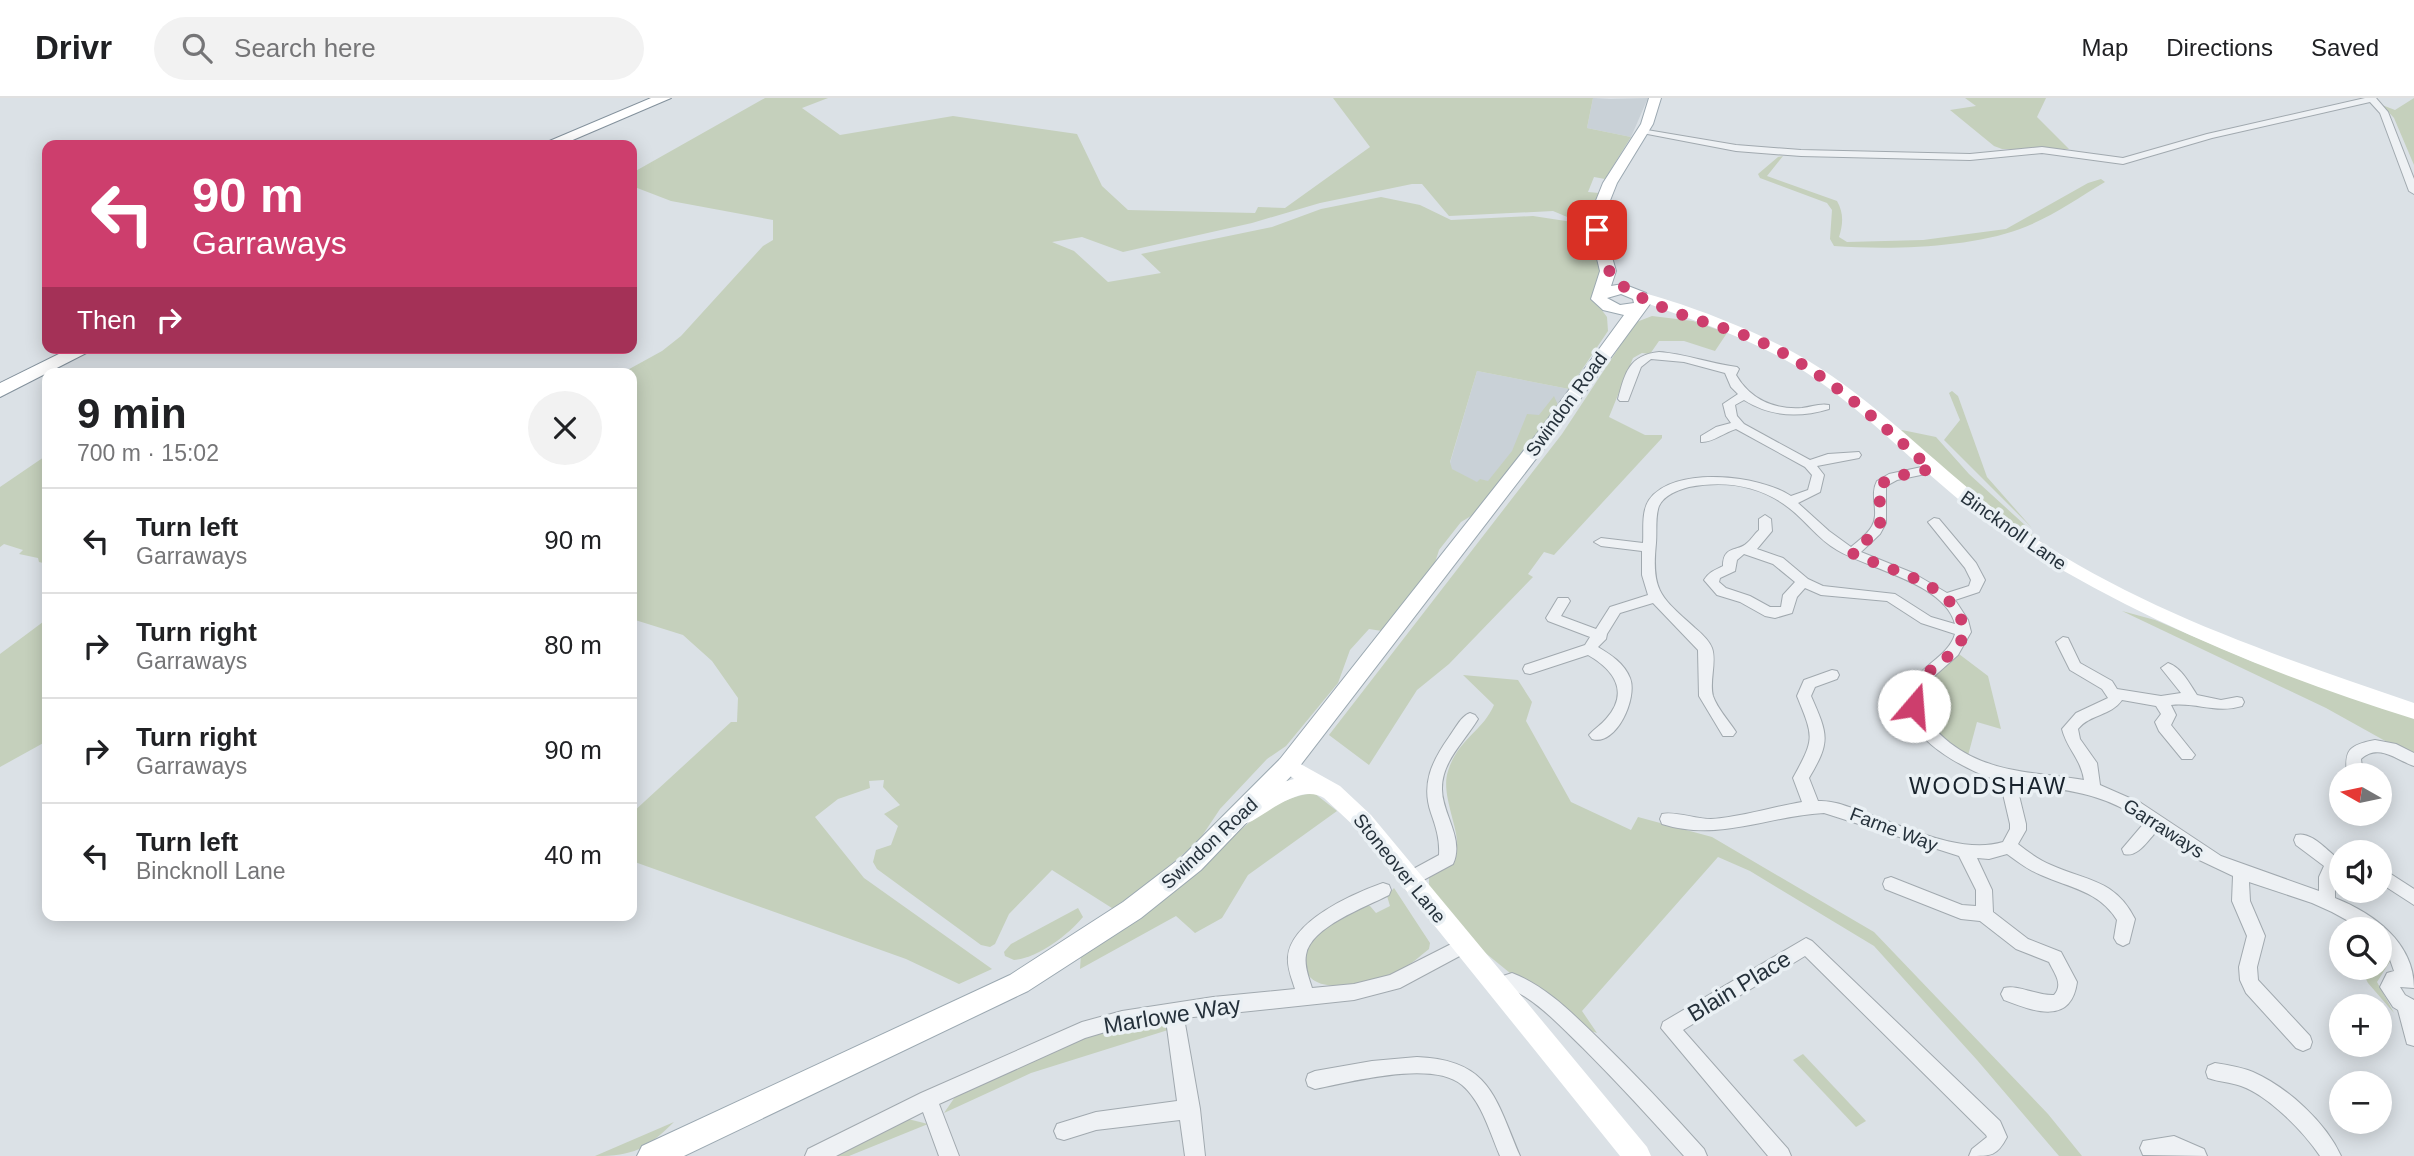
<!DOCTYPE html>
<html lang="en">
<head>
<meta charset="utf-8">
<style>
  :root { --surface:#fff; --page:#f2f2f2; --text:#202124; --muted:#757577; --line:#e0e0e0 }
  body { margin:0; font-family:Arial,sans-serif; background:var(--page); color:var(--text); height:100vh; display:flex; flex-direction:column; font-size:26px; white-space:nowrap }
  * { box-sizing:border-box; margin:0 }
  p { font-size:23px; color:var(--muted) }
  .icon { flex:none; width:38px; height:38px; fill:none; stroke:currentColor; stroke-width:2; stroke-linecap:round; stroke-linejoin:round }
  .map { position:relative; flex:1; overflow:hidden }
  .side { position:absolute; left:42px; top:270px; width:595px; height:553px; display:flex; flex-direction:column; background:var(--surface); border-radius:14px; box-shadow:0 4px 18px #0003 }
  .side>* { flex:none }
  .hud { position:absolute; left:42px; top:42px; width:595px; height:214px; border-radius:14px; box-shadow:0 4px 18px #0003; background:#cd3e6d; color:#fff; overflow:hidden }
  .needle { width:46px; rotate:279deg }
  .tools { position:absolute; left:2329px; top:665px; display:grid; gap:14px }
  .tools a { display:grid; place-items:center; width:63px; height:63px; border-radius:50%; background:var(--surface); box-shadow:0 4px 18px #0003; font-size:35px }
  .pin { position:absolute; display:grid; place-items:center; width:60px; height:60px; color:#fff; margin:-30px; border-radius:14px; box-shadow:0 4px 10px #0006 }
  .me { position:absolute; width:77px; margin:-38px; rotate:18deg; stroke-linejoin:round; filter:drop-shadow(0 0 5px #0008) }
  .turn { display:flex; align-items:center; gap:24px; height:147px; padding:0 35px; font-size:32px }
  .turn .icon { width:91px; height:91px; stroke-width:2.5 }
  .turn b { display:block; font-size:49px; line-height:60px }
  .then { display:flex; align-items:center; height:66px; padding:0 35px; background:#0003; gap:14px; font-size:26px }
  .round { display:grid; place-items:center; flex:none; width:74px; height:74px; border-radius:37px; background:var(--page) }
  .headline { display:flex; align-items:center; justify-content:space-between; height:119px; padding:0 35px }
  h1 { font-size:42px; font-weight:700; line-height:52px }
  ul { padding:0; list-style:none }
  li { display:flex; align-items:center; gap:21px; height:105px; padding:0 35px; border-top:2px solid var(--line) }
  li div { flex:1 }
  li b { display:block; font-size:26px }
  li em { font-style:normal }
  header { display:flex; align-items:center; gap:42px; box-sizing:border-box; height:98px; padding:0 35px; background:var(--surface); border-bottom:2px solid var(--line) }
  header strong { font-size:33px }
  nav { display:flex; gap:38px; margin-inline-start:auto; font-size:24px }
  .search { width:490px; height:63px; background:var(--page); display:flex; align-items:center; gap:18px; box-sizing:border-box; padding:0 24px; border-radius:38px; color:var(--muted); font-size:26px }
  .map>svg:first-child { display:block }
</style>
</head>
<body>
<header>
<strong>Drivr</strong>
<div class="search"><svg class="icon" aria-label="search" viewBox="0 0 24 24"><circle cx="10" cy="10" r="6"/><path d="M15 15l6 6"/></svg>Search here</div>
<nav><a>Map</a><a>Directions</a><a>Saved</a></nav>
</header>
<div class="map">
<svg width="2414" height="1058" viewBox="0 0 2414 1058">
  <rect width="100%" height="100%" fill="#dbe1e6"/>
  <!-- built -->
  <g fill="#c9d1d7">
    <path d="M1593,0L1611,1L1648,0L1631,39L1587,30Z"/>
    <path d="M1477,273L1569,291L1498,393L1467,380L1451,371L1450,365Z"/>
  </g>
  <!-- green -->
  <g fill="#c5d0bc">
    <path d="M765,0H828L802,10L840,37L953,18L1077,36L1102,88L1128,112L1255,115L1258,109L1285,110L1370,49L1333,0H1593L1587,30L1631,39L1605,81L1594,79L1588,94L1599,95L1589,121H1572L1553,113L1449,118L1422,86H1412L1320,105L1252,125L1123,154L1082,139L1052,144L1074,153L1108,184L1161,175L1141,156L1272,129L1321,111L1381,99L1420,107L1451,122L1533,118L1592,127L1603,179L1592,199L1607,219L1608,233L1569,291L1477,273L1450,364L1452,371L1477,384L1480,381L1488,383L1512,353L1527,316L1539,317L1554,298L1558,307L1523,357L1476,415L1461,424L1439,452L1434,468L1382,533L1369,531L1350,552L1338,585L1286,648L1267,661L1220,711L1198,744L1115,812L1052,772L1009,816L995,846L990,849L981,847L877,771L873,764L876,752L891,747L898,728L884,716L900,707L883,689L884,682L869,683L870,690L838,701L815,719L864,780L992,871L959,886L906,861L632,763V715L731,624H737L738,600L712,563L683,537L632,521V275H622L662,253L681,238L763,148L773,142V122L671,103L632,88V75Z"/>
    <path d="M1965,0H2046L2037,19L2069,51H2002L1994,48L1950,12L1976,8Z"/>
    <path d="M2414,0V67L2394,20L2382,7L2395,12Z"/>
    <path d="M1783,58L1767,78L1837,103C1844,115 1843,127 1839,139L1847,144L1923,142L2006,131L2088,85L2101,81L2105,84C2078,100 2050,120 2020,131C1968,150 1890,152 1834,148L1830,141L1832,112L1827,105L1760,80L1758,76L1778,59Z"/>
    <path d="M1652,218L1693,223L1727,235L1715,253L1684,243H1659L1650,256L1642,255L1633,260L1609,319L1645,337H1662V340L1554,457L1544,454L1528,476L1533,479L1449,566L1417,592L1369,667L1329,637L1562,336L1618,251L1617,245L1634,225Z"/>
    <path d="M1952,293L1958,298L1987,379L2032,430L1944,342L1960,322L1949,295Z"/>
    <path d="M1902,332L1936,339L1969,376L2026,428L2035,442L1992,415L1899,334Z"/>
    <path d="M47,357V466L39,464L38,460L19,456L23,452L4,446L0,449V389Z"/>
    <path d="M2122,513L2155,522L2251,563L2414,620V659L2326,610Z"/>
    <path d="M47,521V643L0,669V556Z"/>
    <path d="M1955,553L1988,578L2001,631L1977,624L1966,665L1932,639L1915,592Z"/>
    <path d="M1463,577L1518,582L1532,604L1526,623L1571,704L1631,732L1638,719L1712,739L1874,834L2048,1016L2082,1058H2059L1977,962L1874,848L1750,773L1718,759L1582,913L1597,935L1584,931L1536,888L1510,875L1483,853L1429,790V779C1438,772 1448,766 1454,757C1466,741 1439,700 1448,673C1458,641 1483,633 1494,607Z"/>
    <path d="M1314,695L1337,713L1248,777L1222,820L1195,835L1176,818L1080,871L1081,856C1109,837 1140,820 1166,799C1211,764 1256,701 1314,695Z"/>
    <path d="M1394,790L1430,845L1429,851C1419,859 1409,868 1398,873C1376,883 1314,902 1305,870C1302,862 1304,850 1309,844C1321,827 1347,818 1364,808H1370L1376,815L1390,808L1387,798Z"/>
    <path d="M1078,810L1083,819C1068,837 1038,860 1014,862L1005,858L1004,854L1011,846Z"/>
    <path d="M2380,841L2391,862L2377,884L2394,915L2368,885L2360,870H2380Z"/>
    <path d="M1148,923L1160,924L1168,932L1031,975L944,1015L957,996L1087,939Z"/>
    <path d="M1803,956L1866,1023L1856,1029L1793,962Z"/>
    <path d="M908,1021L928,1026L849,1058H832Z"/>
    <path d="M674,1024C646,1051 634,1058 595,1058Z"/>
  </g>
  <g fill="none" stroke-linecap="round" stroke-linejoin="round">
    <!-- street casing -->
    <g stroke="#a1a9af" stroke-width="2">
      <g id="street">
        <path d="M2365,0H2376L2388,14L2414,81V96L2409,93L2380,15L2370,4L2212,40L2123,66L2042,55L1970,62L1801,58L1736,53L1637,34L1641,31L1736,47L1801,52L1970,56L2042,49L2123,60L2207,36Z"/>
        <path d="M1659,254C1686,256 1712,266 1737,269L1739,271L1736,277C1750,301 1774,312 1802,310C1811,309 1820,305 1829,307V311C1799,320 1771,319 1744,302L1735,307L1737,318L1744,326L1810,362L1828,356L1859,354L1861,357L1859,360L1817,368L1824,377L1820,394L1798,405L1829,433L1851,449C1858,443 1867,437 1872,428C1880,414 1869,398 1877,383L1889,376L1931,367L1935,368L1937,371L1935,374L1897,382L1886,388V425L1880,436L1861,454L1913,475L1947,495L1969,488L1971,482L1965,470L1928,424L1934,420L1939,421L1976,465L1985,482L1979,494L1955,502L1968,522L1971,534L1958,557L1930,582L1920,602C1925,621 1935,633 1950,645C1990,676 2037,674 2084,682C2081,661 2067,651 2062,631L2076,615L2108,600L2102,591L2070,572L2056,544L2063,539L2068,540L2080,565L2112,583L2117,591L2161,598L2181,595L2161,570L2168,565C2182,570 2189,585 2197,597L2221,602L2237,599L2242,600L2244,604L2242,608C2216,616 2197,604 2171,607L2176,617L2171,627L2195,657L2192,661H2182L2159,633L2155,624L2161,616L2156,608L2122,602C2111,618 2090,616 2078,631L2080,641L2097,665L2100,687L2141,705L2221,758L2319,793V779L2324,768L2296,747L2294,742L2296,737C2310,733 2325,750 2336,759L2342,757V771L2339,772L2335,779V800C2375,816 2414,845 2414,890L2400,889L2405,897L2414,902V948L2407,946L2398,912L2393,909L2380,889L2387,875L2394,873L2388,856L2380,847V831H2363L2332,814L2312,805L2249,784L2250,803L2265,838L2257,869L2258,882L2310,938L2312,944L2310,950L2303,953L2296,950L2246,895L2240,882L2239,869L2247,838L2232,803L2233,778L2195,760L2157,733C2148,742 2138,760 2124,756L2122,751L2145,724C2100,693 2068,693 2016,685L2026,726V732L2018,746C2028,754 2039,762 2051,767C2086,783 2115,781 2135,821L2129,845L2123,848L2117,845L2114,840L2117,822C2099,793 2070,790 2041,777C2028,772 2018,764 2007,756L1989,761L1977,760L1992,792L1993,814L2028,841L2061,854L2077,884C2071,928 2033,913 2004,902L2001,896L2004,890C2017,886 2038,898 2054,897C2064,886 2054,875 2049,864L2016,851L1980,823L1961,821L1885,791L1883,786L1885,781L1891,779L1962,807L1976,808V792L1959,758L1824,715C1767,718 1719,744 1662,726L1660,721L1662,716C1674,713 1696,721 1711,721C1742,719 1771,709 1802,704L1793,680C1815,640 1814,640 1797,598L1804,582L1832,572L1837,573L1839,577L1837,581L1815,589L1811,598C1828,637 1831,643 1809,680L1818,703C1832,702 1847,708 1860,713C1902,727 1959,757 2003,744L2010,731V726L2000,683C1965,673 1882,630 1913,584C1924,566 1949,557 1955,536L1921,525L1887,503L1821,497L1805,490L1797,499L1792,515L1775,520L1765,518L1740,504L1717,497L1704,482C1709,474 1715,472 1723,468C1723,447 1738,454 1747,445C1752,441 1754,436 1759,432V421L1765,417L1771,421L1772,433L1757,451L1783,460L1808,481L1823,488L1895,496L1931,519L1955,526C1945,485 1868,471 1837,452C1818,441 1806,423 1789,410C1761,388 1726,382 1689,389C1678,392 1664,397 1659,408C1655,418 1657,434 1656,445C1651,494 1661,499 1695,530C1701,535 1709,542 1712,550C1717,564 1709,583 1713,598C1717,610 1729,623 1736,634L1733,638H1723L1699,598L1698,552L1653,505L1620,515L1607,536L1606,541L1598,549C1611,557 1624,565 1630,580C1638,600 1616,649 1592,641L1589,637C1594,631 1601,627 1606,621C1630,594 1614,572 1588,557L1530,576L1525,575L1523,571L1525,567L1585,547L1590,539L1548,523L1546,520L1558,500H1568L1570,503L1561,518L1596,531L1610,509L1648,497L1642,477V453L1601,448L1594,444L1601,440L1643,445C1644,432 1641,414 1649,402C1673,367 1760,377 1791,398L1808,392L1812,377L1805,369L1736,331C1725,334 1712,345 1701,344V338L1716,329L1731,325L1726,318L1723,306L1738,296L1731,289L1725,275L1684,264L1651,261L1641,269L1628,303H1620L1618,301C1625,275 1629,257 1659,254ZM1744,456L1773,466L1795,484L1783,497L1781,509H1770L1750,498L1726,490L1719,484L1720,480L1735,473L1737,462Z"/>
        <path d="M1470,615L1475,617L1478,621C1465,643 1442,663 1442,690C1441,715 1465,740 1453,766L1416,786L1410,788L1404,786L1402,781L1404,776L1439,757C1440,742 1436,729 1431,715C1421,686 1432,663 1449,639C1455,631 1461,618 1470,615Z"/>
        <path d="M2375,642L2396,646L2414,655V668C2396,662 2379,645 2361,661L2363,677H2347C2344,652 2349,647 2375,642Z"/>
        <path d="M2380,769L2414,791V807L2380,785Z"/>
        <path d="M1383,785L1389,787L1391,792L1389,797C1366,809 1310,829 1306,857C1304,868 1309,880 1312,890L1354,886L1390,877L1463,840L1469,843L1472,848L1469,853L1400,890L1354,902L1184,920L1200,1011L1205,1058H1185L1180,1022L1096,1032L1064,1042L1057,1040L1054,1033L1057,1026L1096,1014L1177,1003L1166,922L1122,929L1085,940L939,1006L959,1058H939L923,1014L836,1058H805L808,1051L921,995L1082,924L1122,913L1213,899L1295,891C1292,881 1287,870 1288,859C1291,823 1352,796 1383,785Z"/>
        <path d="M1806,840L1812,843L2000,1023L2007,1039C1997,1058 1992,1058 1969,1058L1972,1051L1987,1039L1986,1037L1805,858L1683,932L1788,1051L1791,1058H1768L1661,930L1663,924Z"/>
        <path d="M1512,875C1546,888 1573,916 1598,940C1635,976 1670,1013 1704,1051L1707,1058H1684C1651,1021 1618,985 1583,950C1561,929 1539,904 1511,891L1497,896L1491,894L1488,888L1491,882Z"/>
        <path d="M1417,959C1490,962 1495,999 1520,1058H1500C1490,1035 1482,1004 1462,987C1432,962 1351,984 1315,991L1308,988L1306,982L1308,976L1315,973L1372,963Z"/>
        <path d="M2215,965C2228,967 2241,969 2253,974C2287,989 2326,1024 2341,1058H2320C2304,1034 2269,998 2241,988C2230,984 2219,984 2208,980L2206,974L2208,968Z"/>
        <path d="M2174,1038L2204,1051L2207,1058L2143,1057L2140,1050L2143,1043Z"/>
      </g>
    </g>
    <!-- primary casing -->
    <g stroke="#9ba8b1" stroke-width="2">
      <path id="primary" d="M1649,0H1661L1653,26L1617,85L1609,105L1604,132L1616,173L1611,188L1623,186L1646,195L1650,206L1548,345L1296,673L1201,772L1141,820L1028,893L684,1058H637L642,1048L1010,877L1123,804L1183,758L1280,661L1536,337L1624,217L1603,212L1591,201L1600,173L1590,132L1595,105L1603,85L1641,26ZM1621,196L1633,201L1634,205L1620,207L1607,200Z"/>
    </g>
    <!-- highway casing -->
    <g stroke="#83919c" stroke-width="2">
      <g id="highway">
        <path d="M651,0H671L561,47H540Z"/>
        <path d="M71,250H96L0,299V285Z"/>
      </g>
    </g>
    <!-- street -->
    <use href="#street" fill="#eef1f4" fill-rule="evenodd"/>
    <!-- secondary -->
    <g fill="#fff" fill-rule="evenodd">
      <path d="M1640,194C1688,206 1764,236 1807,262C1887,310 1950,383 2027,435C2145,515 2281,559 2414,605V621C2276,578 2141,523 2019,446C1938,395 1877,318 1796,268C1746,238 1689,221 1635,201V195Z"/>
      <path d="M1288,659L1340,688L1371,717L1647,1049L1651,1058H1620L1355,729L1324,700C1302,686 1271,712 1252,723L1244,726L1236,723L1233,717L1236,711L1283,684L1294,681L1277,667L1280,661Z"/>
    </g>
    <!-- primary -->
    <use href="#primary" fill="#fff" fill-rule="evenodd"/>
    <!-- highway -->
    <use href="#highway" fill="#fff" fill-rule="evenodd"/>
  </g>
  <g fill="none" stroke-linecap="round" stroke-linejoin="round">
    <!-- route -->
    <path stroke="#cd3e6d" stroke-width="12" stroke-dasharray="0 21.6" d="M1597,132C1600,156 1606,177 1627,191C1666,217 1718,225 1761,244C1826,274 1878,323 1931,371L1893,379L1881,386C1874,399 1886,412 1880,425C1876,437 1861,446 1852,455C1886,472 1945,482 1961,521C1977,562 1907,566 1914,608"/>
  </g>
  <g text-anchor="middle" stroke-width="7" stroke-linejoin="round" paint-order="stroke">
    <!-- street labels -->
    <g font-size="19" fill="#25313b" stroke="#eaf0f4">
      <text transform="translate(1566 306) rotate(-54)" y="7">Swindon Road</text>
      <text transform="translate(2014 432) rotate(35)" y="7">Bincknoll Lane</text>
      <text transform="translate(2164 730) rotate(33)" y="7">Garraways</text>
      <text transform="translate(1894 731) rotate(21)" y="7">Farne Way</text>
      <text transform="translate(1209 745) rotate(-43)" y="7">Swindon Road</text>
      <text transform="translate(1400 770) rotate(51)" y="7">Stoneover Lane</text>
    </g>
    <!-- quarter labels -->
    <g font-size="23" letter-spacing="2" fill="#18222c" stroke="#eaf0f4">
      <text x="1988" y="696">WOODSHAW</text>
    </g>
    <!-- near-street labels -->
    <g font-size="23" fill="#25313b" stroke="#eaf0f4">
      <text transform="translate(1739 888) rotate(-31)" y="8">Blain Place</text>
      <text transform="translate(1172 917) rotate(-9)" y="8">Marlowe Way</text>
    </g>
  </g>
</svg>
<div class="tools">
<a><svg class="needle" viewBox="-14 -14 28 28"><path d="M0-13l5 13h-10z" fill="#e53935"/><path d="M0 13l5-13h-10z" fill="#757577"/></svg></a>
<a><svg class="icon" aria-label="sound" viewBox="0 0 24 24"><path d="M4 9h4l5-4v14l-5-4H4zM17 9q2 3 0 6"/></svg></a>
<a><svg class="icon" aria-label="search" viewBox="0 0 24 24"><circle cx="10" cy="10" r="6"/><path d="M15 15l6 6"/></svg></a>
<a>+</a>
<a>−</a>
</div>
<div class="pin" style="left:1597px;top:132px;background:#d93025"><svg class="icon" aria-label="arrive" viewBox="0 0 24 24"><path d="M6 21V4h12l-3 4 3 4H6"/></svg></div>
<svg class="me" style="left:1914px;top:608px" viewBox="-20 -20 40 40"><circle r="19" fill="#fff"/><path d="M0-13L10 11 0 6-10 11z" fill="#cd3e6d"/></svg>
<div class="hud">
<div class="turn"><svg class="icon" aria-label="left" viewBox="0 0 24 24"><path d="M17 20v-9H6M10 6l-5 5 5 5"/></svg><div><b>90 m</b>Garraways</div></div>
<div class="then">Then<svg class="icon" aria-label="right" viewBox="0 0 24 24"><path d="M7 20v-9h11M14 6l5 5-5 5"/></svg></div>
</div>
<section class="side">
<div class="headline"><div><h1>9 min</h1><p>700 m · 15:02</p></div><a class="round"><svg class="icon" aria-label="close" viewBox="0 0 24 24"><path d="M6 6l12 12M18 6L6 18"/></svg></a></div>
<ul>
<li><svg class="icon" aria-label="left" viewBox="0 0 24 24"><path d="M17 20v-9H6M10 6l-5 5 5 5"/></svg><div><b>Turn left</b><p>Garraways</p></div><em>90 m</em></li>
<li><svg class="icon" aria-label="right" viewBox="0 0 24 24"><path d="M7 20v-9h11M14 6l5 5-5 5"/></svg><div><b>Turn right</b><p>Garraways</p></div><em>80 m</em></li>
<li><svg class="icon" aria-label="right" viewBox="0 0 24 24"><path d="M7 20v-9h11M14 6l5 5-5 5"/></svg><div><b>Turn right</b><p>Garraways</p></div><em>90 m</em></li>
<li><svg class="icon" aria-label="left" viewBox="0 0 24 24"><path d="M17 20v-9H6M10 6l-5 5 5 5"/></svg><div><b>Turn left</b><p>Bincknoll Lane</p></div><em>40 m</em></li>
</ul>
</section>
</div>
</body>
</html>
